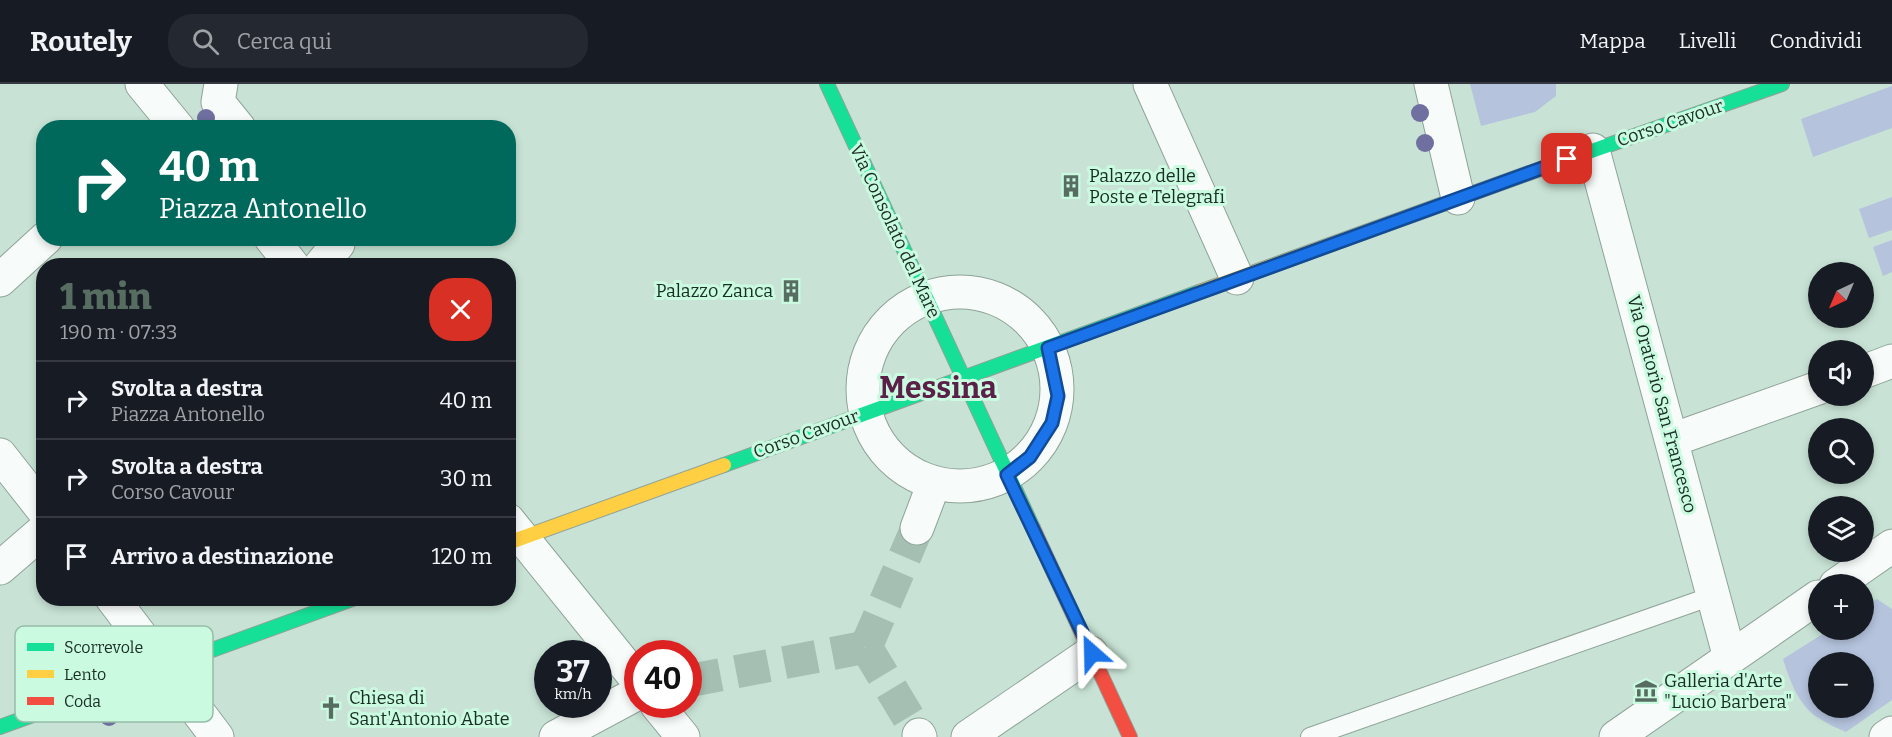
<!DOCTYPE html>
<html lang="it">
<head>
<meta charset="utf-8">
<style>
  :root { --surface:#171b24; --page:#242831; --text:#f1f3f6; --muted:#9ea1a6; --line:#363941; --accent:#576d62 }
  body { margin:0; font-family:Bitter,serif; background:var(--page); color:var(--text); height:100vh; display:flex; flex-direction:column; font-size:22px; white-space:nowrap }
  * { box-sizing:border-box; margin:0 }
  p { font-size:20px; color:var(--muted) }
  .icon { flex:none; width:33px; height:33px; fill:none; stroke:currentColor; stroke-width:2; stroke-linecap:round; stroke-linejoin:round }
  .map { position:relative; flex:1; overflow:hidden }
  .panel { position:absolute; left:36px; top:174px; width:480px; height:348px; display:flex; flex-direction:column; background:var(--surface); border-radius:24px; box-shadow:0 3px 9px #0003 }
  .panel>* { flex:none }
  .hud { position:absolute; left:36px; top:36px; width:480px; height:126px; border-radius:24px; box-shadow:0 3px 9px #0003; background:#00695c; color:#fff; overflow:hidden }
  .needle { width:39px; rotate:224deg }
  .controls { position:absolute; left:1808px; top:178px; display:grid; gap:12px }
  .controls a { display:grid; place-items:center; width:66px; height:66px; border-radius:50%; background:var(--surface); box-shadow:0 3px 9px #0003; font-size:30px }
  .speed { position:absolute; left:534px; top:556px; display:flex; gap:12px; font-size:30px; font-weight:700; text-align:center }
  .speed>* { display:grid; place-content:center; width:78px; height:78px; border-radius:50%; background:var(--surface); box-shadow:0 3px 9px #0003; line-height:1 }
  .speed small { font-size:15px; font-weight:400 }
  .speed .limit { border:9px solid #d22; background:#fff; color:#111 }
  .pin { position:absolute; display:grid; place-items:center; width:51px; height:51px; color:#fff; margin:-26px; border-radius:12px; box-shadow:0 3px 9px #0006 }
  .me { position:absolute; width:66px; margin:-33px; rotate:335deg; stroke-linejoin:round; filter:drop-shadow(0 0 4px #0008) }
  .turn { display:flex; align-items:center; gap:21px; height:126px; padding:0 24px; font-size:27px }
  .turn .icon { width:78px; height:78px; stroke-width:2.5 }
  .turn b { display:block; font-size:42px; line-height:51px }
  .round { display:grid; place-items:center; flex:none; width:63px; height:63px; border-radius:24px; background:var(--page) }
  .overview { display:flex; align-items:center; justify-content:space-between; height:102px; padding:0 24px }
  h1 { font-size:36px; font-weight:800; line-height:45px; color:var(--accent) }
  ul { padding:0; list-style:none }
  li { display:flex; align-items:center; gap:18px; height:78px; padding:0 24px; border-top:2px solid var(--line) }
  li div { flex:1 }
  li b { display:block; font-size:22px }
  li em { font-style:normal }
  header { display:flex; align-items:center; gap:36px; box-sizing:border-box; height:84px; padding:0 30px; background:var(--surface); border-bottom:2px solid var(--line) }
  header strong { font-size:28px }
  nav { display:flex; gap:33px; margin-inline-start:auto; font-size:21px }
  .search { width:420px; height:54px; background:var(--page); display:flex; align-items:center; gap:15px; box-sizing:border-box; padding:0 21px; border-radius:24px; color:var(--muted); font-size:22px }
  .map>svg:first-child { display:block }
</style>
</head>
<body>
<header>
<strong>Routely</strong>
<div class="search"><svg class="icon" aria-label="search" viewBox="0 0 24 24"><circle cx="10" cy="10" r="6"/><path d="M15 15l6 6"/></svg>Cerca qui</div>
<nav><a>Mappa</a><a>Livelli</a><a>Condividi</a></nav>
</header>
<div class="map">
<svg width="1892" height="653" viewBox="0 0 1892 653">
  <rect width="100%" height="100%" fill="#c8e3d5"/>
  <!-- green -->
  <g fill="#b5c3dd" fill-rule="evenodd">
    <path d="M1470,0H1556V12L1535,28L1481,42Z"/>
    <path d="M1892,2V44L1813,73L1801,35Z"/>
    <path d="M1892,113V146L1869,154L1859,125Z"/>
    <path d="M1892,156V188L1883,192L1873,163Z"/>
    <path d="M1877,515L1892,525V616L1846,648C1837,644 1828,640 1820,635C1799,623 1790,597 1783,575L1829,546H1863V524ZM1818,579H1863V624H1818Z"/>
  </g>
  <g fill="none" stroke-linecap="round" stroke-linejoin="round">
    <!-- street-tunnel -->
    <g stroke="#a5bfb2" stroke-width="33" stroke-dasharray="33 16" stroke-linecap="butt">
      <path d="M866,563L917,444"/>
      <path d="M866,563L919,651"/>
      <path d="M688,597L866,563"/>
    </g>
    <!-- lane casing -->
    <g stroke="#8fa399" stroke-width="20">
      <path id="lane" d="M1310,653L1715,511"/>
    </g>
    <!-- street casing -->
    <g stroke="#8fa399" stroke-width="35">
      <g id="street">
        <path d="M142,0L178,44"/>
        <path d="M221,0L218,18L239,44"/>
        <path d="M1150,0L1237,194"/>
        <path d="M1431,0L1458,114"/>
        <path d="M1593,66L1730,574"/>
        <path d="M271,154L293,182"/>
        <path d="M320,182L338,160L333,154"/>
        <path d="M0,196L46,154"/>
        <circle cx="960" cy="305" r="97"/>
        <path d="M1863,288L1892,277"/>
        <path d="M1672,356L1818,304"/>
        <path d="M0,371L44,427"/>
        <path d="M508,436L638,597"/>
        <path d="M917,444L934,399"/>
        <path d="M0,484L44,446"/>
        <path d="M1836,501L1892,462"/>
        <path d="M112,514L217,653"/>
        <path d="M657,621L683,653"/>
        <path d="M919,651L920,653"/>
        <path d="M556,653L638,609"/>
        <path d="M968,653L1091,569"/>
        <path d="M1616,653L1818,513"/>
        <path d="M1886,653L1892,649"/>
      </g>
    </g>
    <!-- fast casing -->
    <g stroke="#8fa399" stroke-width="16">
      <g id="fast">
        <path d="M827,0L1033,444"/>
        <path d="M1529,89L1782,0"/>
        <path d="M724,381L1199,208"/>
        <path d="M0,643L355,514"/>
      </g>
    </g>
    <!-- slow casing -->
    <g stroke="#8fa399" stroke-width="16">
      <g id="slow">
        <path d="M1199,208L1529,89"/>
        <path d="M508,459L724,381"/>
      </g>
    </g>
    <!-- jam casing -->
    <g stroke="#8fa399" stroke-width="16">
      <path id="jam" d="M1033,444L1130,653"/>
    </g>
    <!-- lane -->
    <use href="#lane" stroke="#f7fbf9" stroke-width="18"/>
    <!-- street -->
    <use href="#street" stroke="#f7fbf9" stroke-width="33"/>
    <!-- fast -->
    <use href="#fast" stroke="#16e098" stroke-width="14"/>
    <!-- slow -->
    <use href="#slow" stroke="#ffcf43" stroke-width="14"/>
    <!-- jam -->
    <use href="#jam" stroke="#f24e42" stroke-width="14"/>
  </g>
  <!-- trees -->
  <g fill="#6f70a0">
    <circle cx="1420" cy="29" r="9"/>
    <circle cx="206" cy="34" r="9"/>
    <circle cx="1425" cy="59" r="9"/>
    <circle cx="109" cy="633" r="9"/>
  </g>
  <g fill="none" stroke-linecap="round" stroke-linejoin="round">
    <!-- route casing -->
    <g stroke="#114b97" stroke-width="15">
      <path id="route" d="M1092,569L1007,391L1030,373L1052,339L1058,312L1048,264L1567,75"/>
    </g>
    <!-- route -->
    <use href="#route" stroke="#1a73e8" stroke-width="10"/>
  </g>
  <!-- icons -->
  <defs>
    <g id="building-bare" transform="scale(1.8)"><path d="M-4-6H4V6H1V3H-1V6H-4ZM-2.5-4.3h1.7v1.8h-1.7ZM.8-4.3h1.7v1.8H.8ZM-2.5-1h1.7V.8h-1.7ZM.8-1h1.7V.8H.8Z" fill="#576d62" stroke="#cafbe1" stroke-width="2.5" paint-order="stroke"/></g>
    <g id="museum-bare" transform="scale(1.8)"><path d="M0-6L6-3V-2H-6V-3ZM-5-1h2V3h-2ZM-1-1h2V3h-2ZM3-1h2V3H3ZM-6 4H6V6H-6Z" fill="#576d62" stroke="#cafbe1" stroke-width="2.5" paint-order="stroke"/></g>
    <g id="church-bare" transform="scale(1.8)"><path d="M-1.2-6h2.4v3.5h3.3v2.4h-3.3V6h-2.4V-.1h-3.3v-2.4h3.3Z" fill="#576d62" stroke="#cafbe1" stroke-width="2.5" paint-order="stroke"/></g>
  </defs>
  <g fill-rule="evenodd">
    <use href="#building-bare" x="1071" y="102"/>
    <use href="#building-bare" x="791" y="207"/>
    <use href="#museum-bare" x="1646" y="607"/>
    <use href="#church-bare" x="331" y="624"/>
  </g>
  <g text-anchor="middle" stroke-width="6" stroke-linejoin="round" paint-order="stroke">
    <!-- street labels -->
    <g font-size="18" fill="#1a2d24" stroke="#cafbe1">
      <text transform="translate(1670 39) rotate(-19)" y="6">Corso Cavour</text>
      <text transform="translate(895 147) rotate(65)" y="6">Via Consolato del Mare</text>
      <text transform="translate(1662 320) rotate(75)" y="6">Via Oratorio San Francesco</text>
      <text transform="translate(806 350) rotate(-20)" y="6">Corso Cavour</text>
    </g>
    <!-- poi labels -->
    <g font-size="18" fill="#1a2d24" stroke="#cafbe1" text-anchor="start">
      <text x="1089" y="98">Palazzo delle<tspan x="1089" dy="21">Poste e Telegrafi</tspan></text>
      <text x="773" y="213" text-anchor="end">Palazzo Zanca</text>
      <text x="1664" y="603">Galleria d'Arte<tspan x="1664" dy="21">"Lucio Barbera"</tspan></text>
      <text x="349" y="620">Chiesa di<tspan x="349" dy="21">Sant'Antonio Abate</tspan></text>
    </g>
    <!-- town labels -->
    <g font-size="30" font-weight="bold" fill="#5b2048" stroke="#cafbe1">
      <text x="938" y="314">Messina</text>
    </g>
  </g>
  <!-- legend -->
  <rect x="15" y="542" width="198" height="96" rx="9" fill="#cafbe1" stroke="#95bda8" stroke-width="1.5"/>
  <rect x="27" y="559" width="27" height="8" fill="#16e098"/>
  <rect x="27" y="586" width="27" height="8" fill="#ffcf43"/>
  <rect x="27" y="613" width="27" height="8" fill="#f24e42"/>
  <g font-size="16" fill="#1a2d24">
    <text x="64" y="569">Scorrevole</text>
    <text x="64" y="596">Lento</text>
    <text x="64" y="623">Coda</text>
  </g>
</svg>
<div class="controls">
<a><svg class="needle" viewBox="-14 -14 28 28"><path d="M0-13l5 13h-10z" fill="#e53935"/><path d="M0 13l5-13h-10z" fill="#9ea1a6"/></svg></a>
<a><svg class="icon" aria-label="sound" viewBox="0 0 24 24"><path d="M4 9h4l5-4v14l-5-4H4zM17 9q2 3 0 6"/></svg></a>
<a><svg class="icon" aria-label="search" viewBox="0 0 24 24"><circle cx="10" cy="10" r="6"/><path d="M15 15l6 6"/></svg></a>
<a><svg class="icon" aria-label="layers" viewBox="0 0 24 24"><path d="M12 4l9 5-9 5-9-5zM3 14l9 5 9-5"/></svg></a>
<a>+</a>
<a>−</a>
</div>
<div class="speed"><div>37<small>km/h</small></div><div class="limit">40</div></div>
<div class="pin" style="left:1567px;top:75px;background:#d93025"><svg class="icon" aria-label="arrive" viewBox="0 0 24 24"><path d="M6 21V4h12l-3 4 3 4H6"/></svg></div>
<svg class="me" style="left:1092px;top:569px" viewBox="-20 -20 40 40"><path d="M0-17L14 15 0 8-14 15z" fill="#1a73e8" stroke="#fff" stroke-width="4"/></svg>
<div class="hud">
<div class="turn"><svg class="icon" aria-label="right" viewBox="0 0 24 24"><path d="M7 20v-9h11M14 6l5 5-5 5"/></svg><div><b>40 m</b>Piazza Antonello</div></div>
</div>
<section class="panel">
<div class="overview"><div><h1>1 min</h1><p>190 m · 07:33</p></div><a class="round" style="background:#d93025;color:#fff"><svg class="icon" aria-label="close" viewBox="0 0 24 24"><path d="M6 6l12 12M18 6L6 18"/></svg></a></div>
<ul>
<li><svg class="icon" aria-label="right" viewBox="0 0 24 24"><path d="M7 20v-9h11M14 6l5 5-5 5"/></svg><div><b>Svolta a destra</b><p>Piazza Antonello</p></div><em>40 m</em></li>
<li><svg class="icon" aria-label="right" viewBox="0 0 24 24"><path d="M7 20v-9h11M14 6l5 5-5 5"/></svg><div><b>Svolta a destra</b><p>Corso Cavour</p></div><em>30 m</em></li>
<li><svg class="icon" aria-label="arrive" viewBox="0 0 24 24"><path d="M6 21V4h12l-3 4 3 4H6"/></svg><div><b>Arrivo a destinazione</b></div><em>120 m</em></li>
</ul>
</section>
</div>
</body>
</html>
